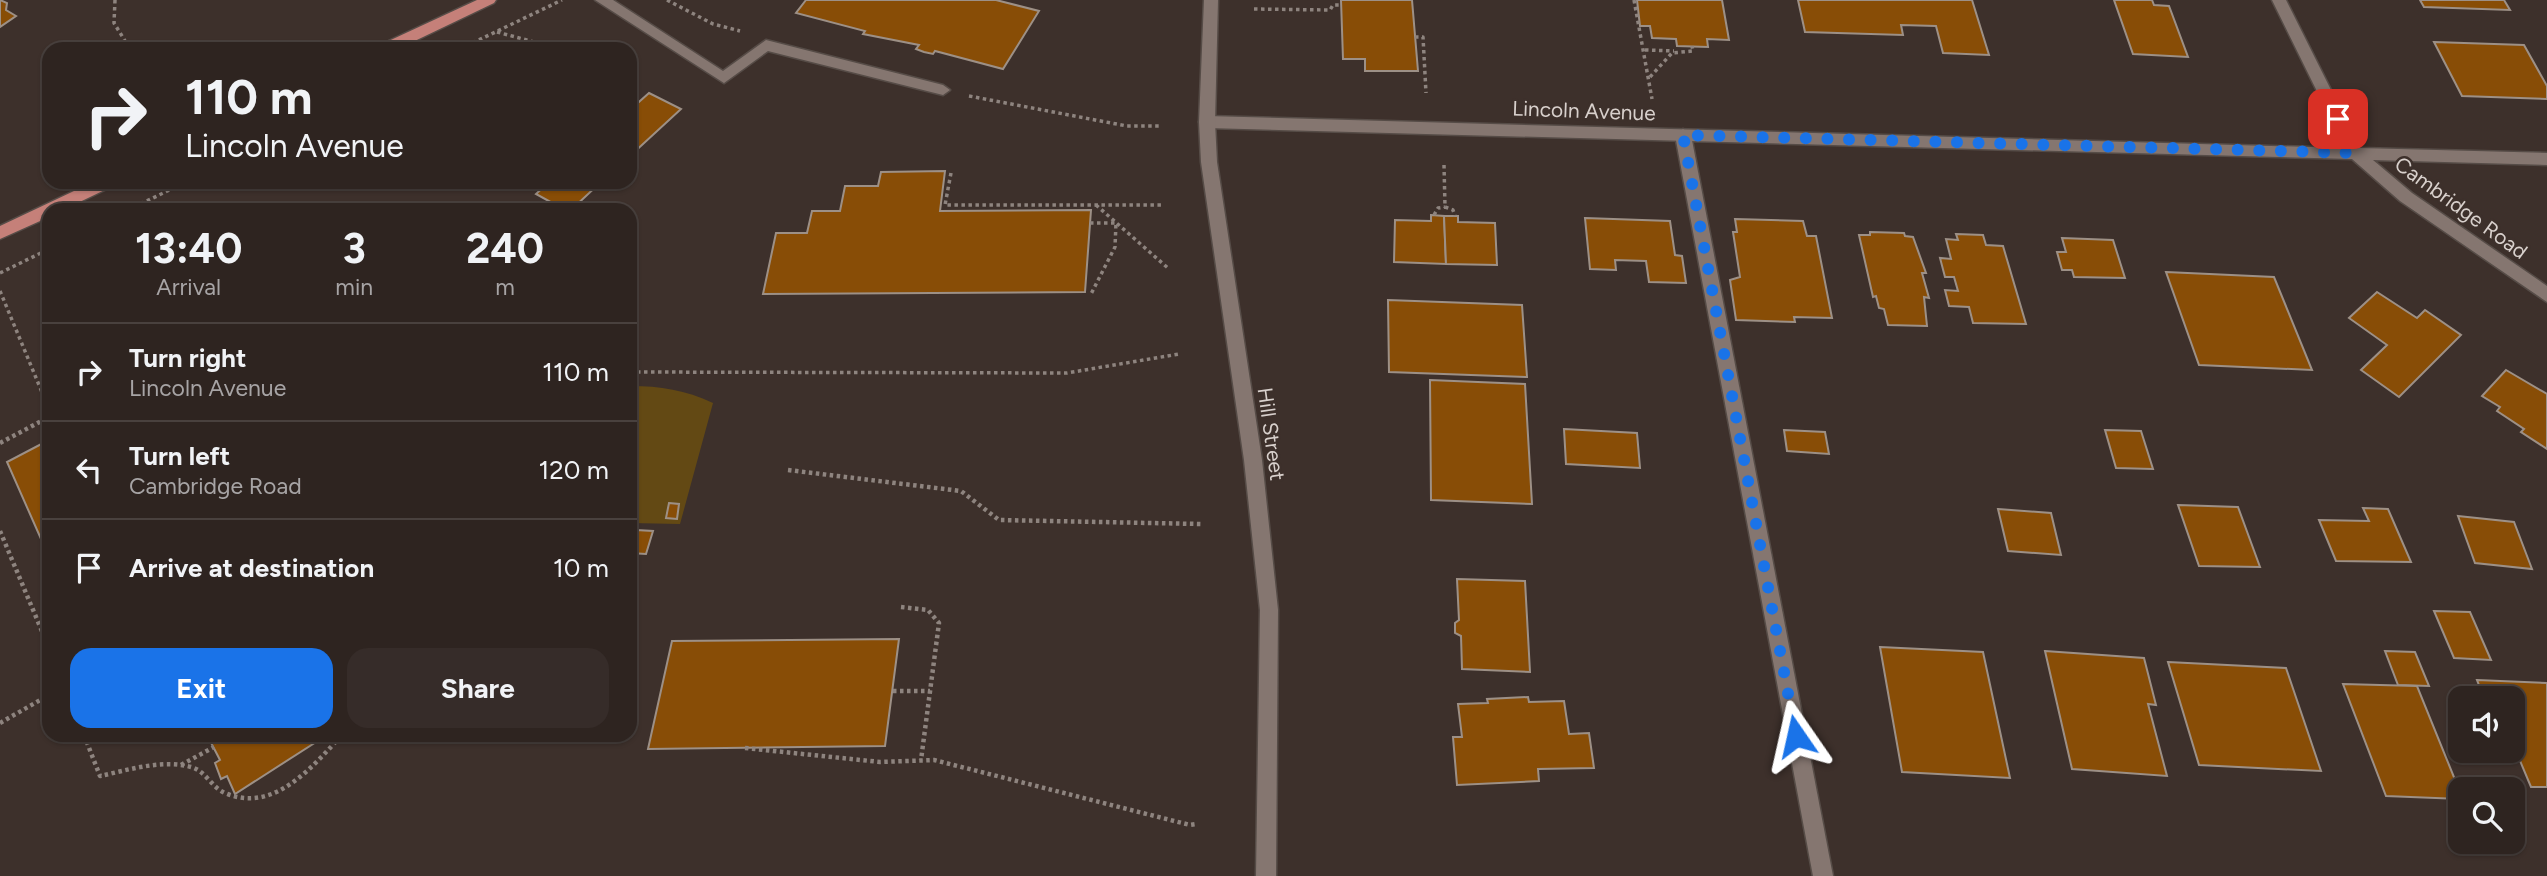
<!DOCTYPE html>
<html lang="en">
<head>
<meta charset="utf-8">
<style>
  :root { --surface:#2e2420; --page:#362c29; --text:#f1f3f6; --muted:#a7a4a5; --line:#49413e; --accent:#1a73e8 }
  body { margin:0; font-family:Figtree,sans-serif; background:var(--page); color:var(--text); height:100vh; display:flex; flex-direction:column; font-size:26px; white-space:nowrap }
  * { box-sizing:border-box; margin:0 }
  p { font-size:23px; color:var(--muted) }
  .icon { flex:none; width:38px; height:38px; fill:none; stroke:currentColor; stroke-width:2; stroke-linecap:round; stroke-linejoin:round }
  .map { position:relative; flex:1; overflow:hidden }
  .details { position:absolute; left:42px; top:203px; width:595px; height:539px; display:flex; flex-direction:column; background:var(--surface); border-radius:21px; box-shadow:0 2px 5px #0004,0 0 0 2px var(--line) }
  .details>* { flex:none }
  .guide { position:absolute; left:42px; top:42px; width:595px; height:147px; border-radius:21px; box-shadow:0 2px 5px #0004,0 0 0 2px var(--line); background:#2e2420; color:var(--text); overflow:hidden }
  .buttons { position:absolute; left:2448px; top:686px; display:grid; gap:14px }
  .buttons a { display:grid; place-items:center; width:77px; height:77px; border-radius:14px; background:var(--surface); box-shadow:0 2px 5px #0004,0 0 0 2px var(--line); font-size:35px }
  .pin { position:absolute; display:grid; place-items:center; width:60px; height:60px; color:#fff; margin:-30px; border-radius:14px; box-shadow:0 4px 10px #0006 }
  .me { position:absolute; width:77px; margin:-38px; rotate:349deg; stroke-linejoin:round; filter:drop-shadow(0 0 5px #0008) }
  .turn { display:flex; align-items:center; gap:24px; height:147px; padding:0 28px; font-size:32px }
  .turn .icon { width:91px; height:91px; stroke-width:2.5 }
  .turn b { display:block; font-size:49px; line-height:60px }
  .eta { display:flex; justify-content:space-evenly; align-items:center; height:119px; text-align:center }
  .eta b { font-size:42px; font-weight:700; line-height:49px }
  .button { display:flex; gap:14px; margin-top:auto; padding:14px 28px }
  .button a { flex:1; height:80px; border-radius:21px; background:var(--accent); color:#fff; font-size:28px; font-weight:700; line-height:80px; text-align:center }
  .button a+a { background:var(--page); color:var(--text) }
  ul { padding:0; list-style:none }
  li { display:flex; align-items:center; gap:21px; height:98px; padding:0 28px; border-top:2px solid var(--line) }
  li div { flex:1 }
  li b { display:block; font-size:26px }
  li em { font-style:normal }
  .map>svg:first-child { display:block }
</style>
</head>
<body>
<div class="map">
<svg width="2547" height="876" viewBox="0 0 2547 876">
  <rect width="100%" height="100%" fill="#3d302b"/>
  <!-- green -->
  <path fill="#634914" d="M630,386C661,386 685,390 713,403L680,524L630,523Z"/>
  <!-- building -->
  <g fill="#884d06" stroke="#9d9086" stroke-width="2">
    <path d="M0,0L7,3L6,10L16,16L0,27Z"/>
    <path d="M806,0H996L1039,11L1003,69L935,51L933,54L924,52L916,49L919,45L863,34L865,31L796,13Z"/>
    <path d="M1341,0H1412L1418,71H1365V59H1343Z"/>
    <path d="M1637,0H1722L1729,40L1707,39L1708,47L1677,46L1676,39L1652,38L1650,26H1640Z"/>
    <path d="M1798,0H1972L1989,55L1943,53L1936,26L1901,25L1903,35L1805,32Z"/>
    <path d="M2114,0H2152L2154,5L2169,6L2188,57L2133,54Z"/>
    <path d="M2420,0H2504L2510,10L2424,7Z"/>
    <path d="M2434,42L2524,45L2547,86V99L2462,96Z"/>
    <path d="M649,93L681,109L630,156V110Z"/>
    <path d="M945,171L940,211L1091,210L1085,292L763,294L776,233H807L812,211H840L845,186H878L881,172Z"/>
    <path d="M549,182H601L571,210H565L536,194Z"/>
    <path d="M1431,215L1444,216L1446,264L1394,262L1395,220L1431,221Z"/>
    <path d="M1444,216H1458V222L1495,223L1497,265L1446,264Z"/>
    <path d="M1585,218L1670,221L1675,255L1682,256L1686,283L1649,282L1646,261L1615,260L1616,270L1590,269Z"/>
    <path d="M1735,219L1803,221L1807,236H1816L1832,318L1794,317L1795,322L1736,320L1730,280L1740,277L1733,232H1737Z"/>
    <path d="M1870,232L1904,233L1905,236L1913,237L1926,273H1922L1929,298L1924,297L1927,326L1888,325L1884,309L1879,308L1876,296L1873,297L1859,235H1870Z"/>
    <path d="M1956,234L1983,235L1986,245L2003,246L2026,324L1973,323L1969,307L1949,306L1945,290L1958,291L1954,277H1945L1940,258L1951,259L1946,239L1958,240Z"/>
    <path d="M2062,238L2113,240L2125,278L2074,277L2072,270H2062L2057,252H2066Z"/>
    <path d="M2166,272L2274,277L2312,370L2199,365Z"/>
    <path d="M2377,292L2417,318L2425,310L2461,335L2399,397L2361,370L2387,345L2349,318Z"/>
    <path d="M1388,300L1522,305L1527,377L1389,372Z"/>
    <path d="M2506,370L2547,394V449L2521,432L2524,429L2497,411L2500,407L2482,396Z"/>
    <path d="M1430,380L1525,384L1532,504L1431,500Z"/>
    <path d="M1564,429L1637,433L1640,468L1566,464Z"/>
    <path d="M1784,430L1825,432L1829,454L1787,451Z"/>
    <path d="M2105,430L2141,431L2153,469L2116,468Z"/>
    <path d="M49,440V557L7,462Z"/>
    <path d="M669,503L679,504L677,519L666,518Z"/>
    <path d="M2178,505L2238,507L2260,567L2199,566Z"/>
    <path d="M2363,508L2388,509L2411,562L2336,561L2319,520L2369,521Z"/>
    <path d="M1998,509L2051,513L2061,555L2008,551Z"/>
    <path d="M2458,516L2514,522L2532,569L2475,563Z"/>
    <path d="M636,530L653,531L646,554L630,553Z"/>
    <path d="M1457,579L1525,581L1530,672L1462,669L1461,636L1455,633V623L1459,620Z"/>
    <path d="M2434,611L2470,612L2491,660L2454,658Z"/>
    <path d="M899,639L885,746L648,749L672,641Z"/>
    <path d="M1880,647L1983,652L2010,778L1902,772Z"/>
    <path d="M2045,651L2144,658L2156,705L2148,704L2167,776L2072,769Z"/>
    <path d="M2385,651L2415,652L2429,686L2398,685Z"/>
    <path d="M2168,662L2286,668L2321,771L2199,765Z"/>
    <path d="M2477,680L2547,683V787H2531L2513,744V698H2484Z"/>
    <path d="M2343,684L2417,686L2460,792V799L2386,796Z"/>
    <path d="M1528,697L1529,702L1564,701L1569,734L1589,733L1594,768L1538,769L1539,781L1457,785L1453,737H1462L1458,704L1488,703L1487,699Z"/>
    <path d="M207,735H327L235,794L227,776L221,779L215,763L220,760Z"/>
  </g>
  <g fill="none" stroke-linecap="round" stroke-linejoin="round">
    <!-- service casing -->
    <g stroke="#564c47" stroke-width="3">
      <g id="service">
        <path d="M595,0H613L723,71L766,40L943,85L950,90L943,95L768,51L724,83Z"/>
        <path d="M1683,129L1691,135L1833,876H1813L1675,135Z"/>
      </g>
    </g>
    <!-- minor casing -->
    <g stroke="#564c47" stroke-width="3">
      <path id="minor" d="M2272,0H2286L2360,148L2547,153V165L2373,160L2412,193L2547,286V302L2400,201L2352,159L1207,128L1199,122L1207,116L2345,148Z"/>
    </g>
    <!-- tertiary casing -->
    <g stroke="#564c47" stroke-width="3">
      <path id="tertiary" d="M1204,0H1218L1215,122L1217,162L1262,460L1278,610L1276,876H1256L1260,610L1244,460L1201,162L1199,122Z"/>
    </g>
    <!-- primary casing -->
    <g stroke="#564c47" stroke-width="3">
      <g id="primary">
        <path d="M477,0H496L494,3L398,49H378L380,45Z"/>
        <path d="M93,182H115L113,186L63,210H49V217L0,239V226Z"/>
      </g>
    </g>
    <!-- path-far1 -->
    <g stroke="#8e847f" stroke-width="3.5" stroke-dasharray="3.5 3.5" stroke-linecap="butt">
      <path d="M115,0L114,23L130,49"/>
      <path d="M667,0L713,24L740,31"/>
      <path d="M1634,0L1652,99"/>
      <path d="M1254,9L1330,10L1333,5H1342"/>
      <path d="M497,32L560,49"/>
      <path d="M1415,37H1423L1426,93"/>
      <path d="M460,49L562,0"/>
      <path d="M1645,50L1674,51"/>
      <path d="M1650,77L1672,53L1693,51L1692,46"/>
      <path d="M969,96L1127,126H1162"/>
      <path d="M1444,165L1445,207L1453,210L1455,216"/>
      <path d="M951,173L945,205H1163"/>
      <path d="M1096,205L1169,269"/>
      <path d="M128,210L186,182"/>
      <path d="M1434,215L1438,208L1445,207"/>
      <path d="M1090,223H1116L1115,247L1090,296"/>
      <path d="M0,273L49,249"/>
      <path d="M0,291L44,397"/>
      <path d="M630,372L1067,373L1179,354"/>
    </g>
    <!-- path -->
    <g stroke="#8e847f" stroke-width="4.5" stroke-dasharray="3.5 3.5" stroke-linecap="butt">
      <path d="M43,395L49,409"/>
      <path d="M0,443L49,417"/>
      <path d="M788,470L961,491L999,520L1201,524"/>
      <path d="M0,531L49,648"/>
      <path d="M901,607L928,610L939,623L921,760"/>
      <path d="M893,691H930"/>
      <path d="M0,723L49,695"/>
      <path d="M84,735L100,776C128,770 162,759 191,767C206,771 211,787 225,793C274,814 312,767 342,735"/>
      <path d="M745,748L880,762L934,760L1190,825L1197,824"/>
      <path d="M181,765L214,747"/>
    </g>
    <!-- service -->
    <use href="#service" fill="#857670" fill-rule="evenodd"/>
    <!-- minor -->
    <use href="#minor" fill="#857670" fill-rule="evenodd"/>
    <!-- tertiary -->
    <use href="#tertiary" fill="#857670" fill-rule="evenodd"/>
    <!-- primary -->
    <use href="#primary" fill="#c58079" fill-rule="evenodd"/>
  </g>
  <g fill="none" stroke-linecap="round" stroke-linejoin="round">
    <!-- route -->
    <path stroke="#1a73e8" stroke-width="12" stroke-dasharray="0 21.6" d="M1796,736L1683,135L2355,153L2338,119"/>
  </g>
  <g text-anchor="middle" stroke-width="5" stroke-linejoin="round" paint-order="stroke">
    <!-- street labels -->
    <g font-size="21" fill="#d8d0cc" stroke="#3d302b">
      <text transform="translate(1584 111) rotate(2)" y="7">Lincoln Avenue</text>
      <text transform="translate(2461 208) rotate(36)" y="7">Cambridge Road</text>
      <text transform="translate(1271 434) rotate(82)" y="7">Hill Street</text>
    </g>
  </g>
</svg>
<div class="buttons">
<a><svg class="icon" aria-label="sound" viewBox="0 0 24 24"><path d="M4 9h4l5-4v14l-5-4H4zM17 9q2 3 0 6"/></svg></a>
<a><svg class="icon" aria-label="search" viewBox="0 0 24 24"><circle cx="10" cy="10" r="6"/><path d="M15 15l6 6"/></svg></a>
</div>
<div class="pin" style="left:2338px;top:119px;background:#d93025"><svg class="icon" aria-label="arrive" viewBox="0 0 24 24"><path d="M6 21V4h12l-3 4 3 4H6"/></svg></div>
<svg class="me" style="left:1796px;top:736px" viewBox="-20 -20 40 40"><path d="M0-17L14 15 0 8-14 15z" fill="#1a73e8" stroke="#fff" stroke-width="4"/></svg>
<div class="guide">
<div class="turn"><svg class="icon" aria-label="right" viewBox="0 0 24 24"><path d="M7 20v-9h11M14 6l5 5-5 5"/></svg><div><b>110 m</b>Lincoln Avenue</div></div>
</div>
<section class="details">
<div class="eta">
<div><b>13:40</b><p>Arrival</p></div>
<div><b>3</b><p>min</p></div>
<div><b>240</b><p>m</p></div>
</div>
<ul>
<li><svg class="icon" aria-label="right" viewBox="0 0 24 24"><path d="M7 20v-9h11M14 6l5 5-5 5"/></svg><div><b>Turn right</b><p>Lincoln Avenue</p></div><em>110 m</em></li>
<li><svg class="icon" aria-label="left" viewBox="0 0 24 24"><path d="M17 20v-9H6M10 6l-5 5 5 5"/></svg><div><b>Turn left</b><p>Cambridge Road</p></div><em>120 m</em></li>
<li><svg class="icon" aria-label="arrive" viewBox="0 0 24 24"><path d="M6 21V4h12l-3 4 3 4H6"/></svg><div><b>Arrive at destination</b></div><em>10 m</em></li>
</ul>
<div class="button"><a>Exit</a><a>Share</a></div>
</section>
</div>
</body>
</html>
